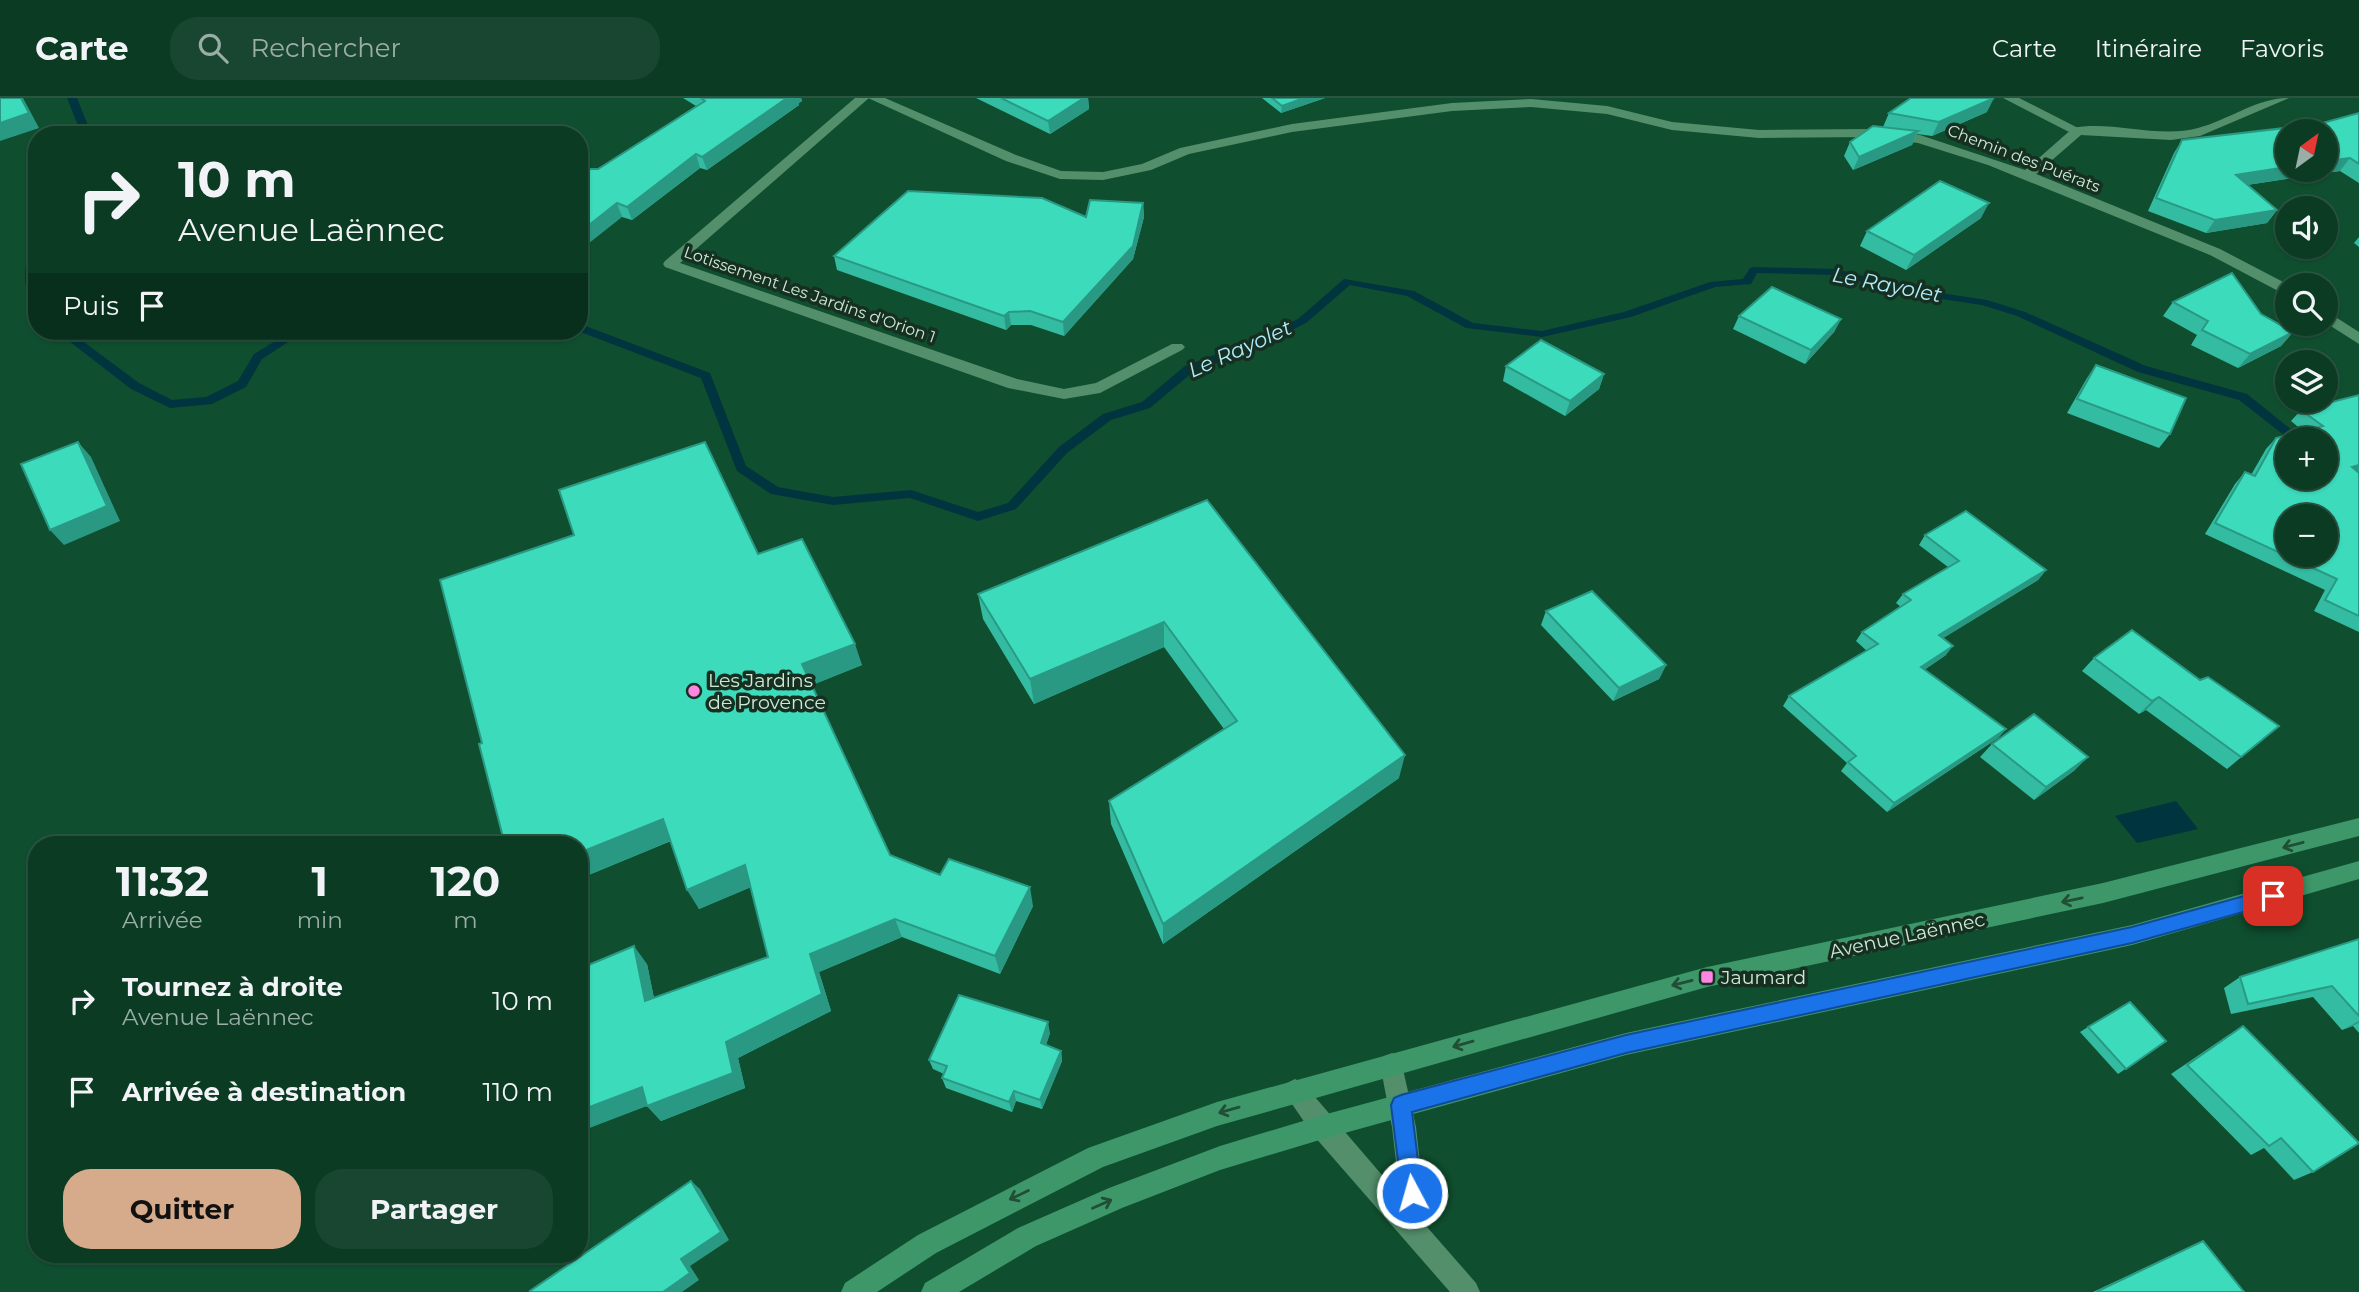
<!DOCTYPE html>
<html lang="fr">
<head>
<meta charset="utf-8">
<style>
  :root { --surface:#0b3b23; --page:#194630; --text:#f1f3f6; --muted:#9aada6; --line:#2b5541; --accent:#d6ab8b }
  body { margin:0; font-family:Montserrat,sans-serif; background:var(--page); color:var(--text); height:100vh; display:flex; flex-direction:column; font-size:26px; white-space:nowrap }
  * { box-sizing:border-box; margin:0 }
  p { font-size:23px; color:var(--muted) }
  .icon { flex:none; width:38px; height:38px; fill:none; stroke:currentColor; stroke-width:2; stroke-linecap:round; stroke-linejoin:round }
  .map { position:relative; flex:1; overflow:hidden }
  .drawer { position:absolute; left:28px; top:738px; width:560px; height:427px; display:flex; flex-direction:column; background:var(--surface); border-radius:28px; box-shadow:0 2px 5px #0004,0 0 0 2px var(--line) }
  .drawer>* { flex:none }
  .guide { position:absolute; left:28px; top:28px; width:560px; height:214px; border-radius:28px; box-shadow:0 2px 5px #0004,0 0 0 2px var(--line); background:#0b3b23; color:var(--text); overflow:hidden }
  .needle { width:46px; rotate:33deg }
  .controls { position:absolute; left:2275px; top:21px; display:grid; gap:14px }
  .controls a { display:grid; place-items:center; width:63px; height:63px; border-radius:50%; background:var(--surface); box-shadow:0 2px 5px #0004,0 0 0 2px var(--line); font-size:35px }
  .pin { position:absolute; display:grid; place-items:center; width:60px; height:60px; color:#fff; margin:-30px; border-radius:14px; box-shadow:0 4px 10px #0006 }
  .me { position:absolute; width:77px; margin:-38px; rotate:354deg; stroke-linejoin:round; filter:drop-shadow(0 0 5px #0008) }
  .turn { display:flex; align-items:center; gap:24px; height:147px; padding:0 35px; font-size:32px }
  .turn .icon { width:91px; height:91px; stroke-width:2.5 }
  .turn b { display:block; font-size:49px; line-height:60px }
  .then { display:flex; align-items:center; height:66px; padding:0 35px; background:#0003; gap:14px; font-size:26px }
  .eta { display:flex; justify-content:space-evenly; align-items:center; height:119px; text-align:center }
  .eta b { font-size:42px; font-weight:700; line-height:49px }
  .primary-button { display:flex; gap:14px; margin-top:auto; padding:14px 35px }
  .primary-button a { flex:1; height:80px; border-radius:28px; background:var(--accent); color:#111; font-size:28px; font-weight:700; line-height:80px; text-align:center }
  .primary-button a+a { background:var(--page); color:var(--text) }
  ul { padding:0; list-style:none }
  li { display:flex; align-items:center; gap:21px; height:91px; padding:0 35px }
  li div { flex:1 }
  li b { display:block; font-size:26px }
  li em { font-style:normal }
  header { display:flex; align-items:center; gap:42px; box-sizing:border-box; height:98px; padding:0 35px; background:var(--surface); border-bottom:2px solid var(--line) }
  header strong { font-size:33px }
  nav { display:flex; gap:38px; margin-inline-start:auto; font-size:24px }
  .search { width:490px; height:63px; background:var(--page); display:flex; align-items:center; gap:18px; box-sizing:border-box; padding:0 24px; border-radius:28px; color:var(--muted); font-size:26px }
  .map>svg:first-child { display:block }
</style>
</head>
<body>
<header>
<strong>Carte</strong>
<div class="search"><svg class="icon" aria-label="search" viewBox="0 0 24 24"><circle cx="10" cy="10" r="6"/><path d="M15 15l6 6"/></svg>Rechercher</div>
<nav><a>Carte</a><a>Itinéraire</a><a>Favoris</a></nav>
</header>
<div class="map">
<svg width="2359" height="1194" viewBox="0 0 2359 1194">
  <rect width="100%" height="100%" fill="#0f4f2f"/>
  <!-- water -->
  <path fill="#00343f" d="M2176,703L2198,731L2137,745L2115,718Z"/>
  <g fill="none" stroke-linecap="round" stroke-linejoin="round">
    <!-- stream -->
    <g fill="#00343f" fill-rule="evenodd">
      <path d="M67,0H77L89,30L85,37H75L79,30Z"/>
      <path d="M37,121V200C33,198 27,194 26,188C23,178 29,131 33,122Z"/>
      <path d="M1754,169L1836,171L1914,191L1987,202L2025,214L2146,268L2247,296L2303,341H2289L2239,302L2138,274L2017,218L1982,207L1914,197L1836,177L1757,175L1751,186L1715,189L1631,219L1542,239L1466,230L1407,198L1350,187L1306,225L1259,249L1193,274L1150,310L1111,322L1067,355L1016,411L978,423L910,400L833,407L771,396L737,373L701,280L578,233L579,226L583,227L710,275L746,368L778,389L833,399L911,392L978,414L1008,405L1059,349L1103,316L1142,304L1185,268L1251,243L1298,221L1344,181L1414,193L1473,225L1542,233L1624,214L1710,184L1743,181L1750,170Z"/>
      <path d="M56,233H69L139,285L172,302L206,299L238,283L254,256L292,233H305L262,261L246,289L212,306L170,310L131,291Z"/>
    </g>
    <!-- service -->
    <g fill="#548f6b" fill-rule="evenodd">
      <path d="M855,0H869L680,165L1017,281L1064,291L1096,285L1172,246H1182L1185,249L1182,252L1100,295L1064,301L1008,290L665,169L663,166L665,163Z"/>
      <path d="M2003,0H2019L2084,33L2078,37L2073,36Z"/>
    </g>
    <!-- minor -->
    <g fill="#548f6b" fill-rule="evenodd">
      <path d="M868,0H885L1016,57L1061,73L1103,74L1142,66L1180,50L1292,26L1452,5L1531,1L1607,8L1672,24L1759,32L1871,31L1920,37L2025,72L2073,30C2111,22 2158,41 2198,30C2229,22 2256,0 2289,0L2200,38L2171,42L2081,37L2036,76L2220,151L2289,187L2287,196L2282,195L2210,157L1988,67L1918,45L1871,39L1759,40L1672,32L1607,16L1531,9L1452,13L1292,34L1189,56L1151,72L1103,82L1060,81L1006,63Z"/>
      <path d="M2326,213L2359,234V246L2326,225Z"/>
      <path d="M1392,955L1400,958L1416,1029L1427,1129L1476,1185L1480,1194H1450L1314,1038L1283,993L1287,985L1295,981L1303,985L1400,1098L1392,1029L1380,966L1384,958Z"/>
    </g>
    <!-- secondary -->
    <g fill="#3d9769" fill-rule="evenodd">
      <path d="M2359,720V738L2103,805L1707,889L1217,1028L1103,1069L936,1155L877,1194H841L845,1185L918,1137L1088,1050L1217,1004L1707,869L2103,785Z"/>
      <path d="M2359,763V781L2132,847L1626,957L1323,1041L1220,1072L1122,1110L1036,1148L959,1194H921L925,1185L1018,1130L1109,1090L1220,1048L1323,1017L1626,935L2132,827Z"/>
    </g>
  </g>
  <!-- wall -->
  <g fill="#34bca2">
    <path d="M683,0H801L802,3L799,5V7L707,72L700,70L632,122L622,119L598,71L696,8Z"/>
    <path d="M976,0H1088L1089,11L1050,36Z"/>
    <path d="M1262,0H1325L1281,15Z"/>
    <path d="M1987,14L1932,38L1917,36L1912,47L1853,72L1844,58L1850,44L1883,29L1889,15Z"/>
    <path d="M2359,15V85L2340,73L2247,87L2277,112L2267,125L2206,135L2148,113L2174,55L2182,42L2319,26Z"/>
    <path d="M1143,105L1144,119L1133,161L1064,238L1031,227H1011L1006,232L837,172L834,158L1086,119Z"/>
    <path d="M1981,120L1906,172L1860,148L1867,133Z"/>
    <path d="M2359,139V149L2354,145Z"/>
    <path d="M2173,204L2261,216L2293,234L2281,248L2238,270L2191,247L2197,237L2163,218Z"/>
    <path d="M1739,218L1841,221L1834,234L1805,266L1733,231Z"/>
    <path d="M2096,267L2170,336L2159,350L2067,315L2087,280Z"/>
    <path d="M1506,268L1604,276L1599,291L1565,318L1503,283Z"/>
    <path d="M2359,297V534L2314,513L2325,492L2205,436L2235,386L2245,374L2251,377L2266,351L2276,340L2303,333L2291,323L2301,312Z"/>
    <path d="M1207,402L1399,680L1163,846L1111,726L1109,703L1224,631L1164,549L1034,606L983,521L978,496Z"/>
    <path d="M1925,437L2046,472L2038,482L1943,540L1946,557L1924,572L2006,631L1998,640L1887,714L1841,673L1847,665L1783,608L1789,598L1867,553L1856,543L1862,534L1901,509L1896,505L1903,496L1948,469L1919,447Z"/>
    <path d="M758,456L862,567L812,587L890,757L940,777L1033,808L1000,876L902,839L819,874L831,913L738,960L745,990L661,1023L647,1008V866L654,900L768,859L751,789L699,811L671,743L579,781L482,645Z"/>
    <path d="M1546,513L1666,567L1659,581L1613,603L1541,527Z"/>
    <path d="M2094,560L2200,582L2279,628L2227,671L2146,612L2139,616L2082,573Z"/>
    <path d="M1992,646L2075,672L2034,702L1980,659Z"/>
    <path d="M2359,841V935L2353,928L2342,932L2313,899L2231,916L2224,890L2240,879Z"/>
    <path d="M2243,928L2313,1074L2294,1082L2264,1050L2251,1057L2171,976L2227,938Z"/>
    <path d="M2088,929L2166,943L2118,976L2080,934Z"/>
    <path d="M1050,935L1046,947L1061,953L1062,963L1042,1011L1016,1003L1012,1014L946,990L942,980L944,976L933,971L929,962Z"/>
    <path d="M2203,1143L2244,1194H2093L2185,1151Z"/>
  </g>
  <!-- shaded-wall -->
  <g fill="#2a9984">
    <path d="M21,0H23L39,30L0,43V25Z"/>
    <path d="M787,0H801L802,3L799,5V7L707,72L702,59Z"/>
    <path d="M1084,0H1088L1089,11L1050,36L1048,23Z"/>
    <path d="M1304,0H1325L1281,15L1282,8Z"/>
    <path d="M1994,0L1987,14L1932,38L1939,24Z"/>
    <path d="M1918,33L1912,47L1853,72L1859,59Z"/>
    <path d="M696,56L700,70L632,122L627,109Z"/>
    <path d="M2350,60L2340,73L2227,90L2236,77L2287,69V72H2326V63Z"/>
    <path d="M617,105L622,119L579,153V135Z"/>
    <path d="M1143,105L1144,119L1133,161L1064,238L1063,224Z"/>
    <path d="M1989,105L1981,120L1906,172L1914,157Z"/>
    <path d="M2277,112L2267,125L2206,135L2215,122Z"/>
    <path d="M1009,214L1011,227L1006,232L1004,218Z"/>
    <path d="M1841,221L1834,234L1805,266L1811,252Z"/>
    <path d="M2293,234L2281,248L2238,270L2250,256Z"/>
    <path d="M1604,276L1599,291L1565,318L1570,303Z"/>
    <path d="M78,344L91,359L120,423L64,447L50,432Z"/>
    <path d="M2359,367V375L2352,369Z"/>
    <path d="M2046,472L2038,482L1932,547L1939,537Z"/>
    <path d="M1164,524V549L1034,606L1030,581Z"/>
    <path d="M855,546L862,567L810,588L802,566Z"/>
    <path d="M1953,548L1946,557L1914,579L1921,569Z"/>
    <path d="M1666,567L1659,581L1613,603L1619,590Z"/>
    <path d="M2159,599L2146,612L2139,616L2152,603Z"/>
    <path d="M2006,631L1998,640L1887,714L1894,705Z"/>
    <path d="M1405,657L1399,680L1163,846V826Z"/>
    <path d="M2088,659L2075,672L2034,702L2046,689Z"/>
    <path d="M663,721L675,741L579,781V755Z"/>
    <path d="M745,767L756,787L699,811L687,792Z"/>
    <path d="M1030,789L1033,808L1000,876L995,858Z"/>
    <path d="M895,821L902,839L819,874L831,913L738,960L745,990L661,1023L647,1008L579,1034V1013L726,944L810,856Z"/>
    <path d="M634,848L647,866L658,920L645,903Z"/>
    <path d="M2359,923V925L2342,932Z"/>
    <path d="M1048,924L1050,935L1043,955L1041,945Z"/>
    <path d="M1061,953L1062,963L1042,1011L1040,1002Z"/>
    <path d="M1014,993L1016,1003L1012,1014L1009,1004Z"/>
    <path d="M691,1083L700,1091L729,1142L690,1168L699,1182L682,1194H663Z"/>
  </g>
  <!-- building -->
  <g fill="#3cdbbc" stroke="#2a9984" stroke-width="2" fill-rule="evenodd">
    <path d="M0,0H21L29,15L0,25Z"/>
    <path d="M701,0H787L702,59L696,56L627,109L617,105L579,135V71H598L705,3Z"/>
    <path d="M1001,0H1084L1048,23Z"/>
    <path d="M1272,0H1304L1282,8Z"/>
    <path d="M1911,0H1994L1939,24L1889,15Z"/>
    <path d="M2359,15V66L2350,60L2326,63V33H2287V69L2236,77L2277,112L2215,122L2156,100L2182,42L2319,26Z"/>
    <path d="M1873,28L1918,33L1859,59L1850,44Z"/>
    <path d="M1940,83L1989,105L1914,157L1867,133Z"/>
    <path d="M908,93L1042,100L1086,119L1090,102L1143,105L1133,148L1063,224L1030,213L1009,214L1004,218L834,158Z"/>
    <path d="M2232,175L2261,216L2293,234L2250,256L2202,232L2208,223L2173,204Z"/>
    <path d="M1772,189L1841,221L1811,252L1739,218Z"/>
    <path d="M1541,242L1604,276L1570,303L1506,268Z"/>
    <path d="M2096,267L2186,300L2170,336L2077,301Z"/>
    <path d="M2359,297V367L2352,369L2359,375V518L2325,502L2337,481L2215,425L2245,374L2255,378L2276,340L2323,328L2301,312ZM2287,341H2326V380H2287ZM2287,418H2326V457H2287Z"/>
    <path d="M78,344L107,408L50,432L21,366Z"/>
    <path d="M705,344L758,456L802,441L855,546L802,566L890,757L940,777L949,761L1030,789L995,858L895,821L810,856L822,896L726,944L733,975L647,1008L642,989L579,1013V871L634,848L645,903L768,859L745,767L687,792L663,721L579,755V747H505L479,646L482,645L440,482L574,437L559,392Z"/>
    <path d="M1207,402L1405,657L1163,826L1109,703L1237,623L1164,524L1030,581L978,496Z"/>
    <path d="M1966,413L2046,472L1939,537L1953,548L1921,569L2006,631L1894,705L1848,664L1856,658L1789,598L1878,546L1862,534L1911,502L1903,496L1959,463L1925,437Z"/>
    <path d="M1592,493L1666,567L1619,590L1546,513Z"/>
    <path d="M2132,532L2200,582L2208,579L2279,628L2241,659L2159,599L2152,603L2094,560Z"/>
    <path d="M2034,616L2088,659L2046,689L1992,646Z"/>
    <path d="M2359,841V918L2332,888L2248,906L2240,879Z"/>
    <path d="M959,897L1048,924L1041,945L1061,953L1040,1002L1014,993L1009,1004L942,980L947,968L929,962Z"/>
    <path d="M2130,904L2166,943L2126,971L2088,929Z"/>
    <path d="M2243,928L2359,1045L2313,1074L2281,1040L2269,1048L2187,967Z"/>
    <path d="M691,1083L721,1134L681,1161L690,1175L663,1194H531L530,1193Z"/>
    <path d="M2203,1143L2244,1194H2096Z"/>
  </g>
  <!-- one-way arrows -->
  <defs><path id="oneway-shaft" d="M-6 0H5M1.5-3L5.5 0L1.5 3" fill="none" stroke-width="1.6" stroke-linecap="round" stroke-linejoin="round" transform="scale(1.75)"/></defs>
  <g stroke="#224e36">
    <use href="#oneway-shaft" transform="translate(2293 747) rotate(165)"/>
    <use href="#oneway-shaft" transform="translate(2072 802) rotate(168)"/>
    <use href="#oneway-shaft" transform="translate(1682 885) rotate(166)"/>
    <use href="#oneway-shaft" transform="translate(1463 946) rotate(164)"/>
    <use href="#oneway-shaft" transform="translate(1229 1012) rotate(164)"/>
    <use href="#oneway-shaft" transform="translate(1019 1097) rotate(154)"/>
    <use href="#oneway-shaft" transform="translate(1102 1106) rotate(-24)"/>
  </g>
  <!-- route -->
  <path fill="#1a73e8" stroke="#114b97" stroke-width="2" d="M2273,790L2279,793L2282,798L2279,804L2132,845L1626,955L1412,1014L1422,1095L1419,1102L1412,1105L1405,1102L1402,1095L1391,1007L1394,1000L1401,997L1626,937L2132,829Z"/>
  <!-- markers -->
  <g fill="#fd86e3" stroke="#162f20" stroke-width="2.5">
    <circle cx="694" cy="593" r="7"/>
    <rect x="1700" y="872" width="14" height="14" rx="3.5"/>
  </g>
  <g text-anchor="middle" stroke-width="7" stroke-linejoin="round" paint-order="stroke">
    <!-- far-street labels -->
    <g font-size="16" fill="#ccead6" stroke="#162f20">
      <text transform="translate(2024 60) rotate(21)" y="6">Chemin des Puérats</text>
      <text transform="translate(810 196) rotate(19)" y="6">Lotissement Les Jardins d'Orion 1</text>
    </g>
    <!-- poi labels -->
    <g font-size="19" fill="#ccead6" stroke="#162f20" text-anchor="start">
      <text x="708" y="589">Les Jardins<tspan x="708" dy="22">de Provence</tspan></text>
      <text x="1721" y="886">Jaumard</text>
    </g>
    <!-- street labels -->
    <g font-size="19" fill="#ccead6" stroke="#162f20">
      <text transform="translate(1907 837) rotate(-12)" y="7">Avenue Laënnec</text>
    </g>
    <!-- water labels -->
    <g font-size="21" font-style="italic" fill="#aeedfd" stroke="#162f20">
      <text transform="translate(1887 187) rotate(11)" y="7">Le Rayolet</text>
      <text transform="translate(1240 251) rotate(-24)" y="7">Le Rayolet</text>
    </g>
  </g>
</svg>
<div class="controls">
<a><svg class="needle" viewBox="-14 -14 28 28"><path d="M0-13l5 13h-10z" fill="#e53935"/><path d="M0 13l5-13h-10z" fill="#9aada6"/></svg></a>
<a><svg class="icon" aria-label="sound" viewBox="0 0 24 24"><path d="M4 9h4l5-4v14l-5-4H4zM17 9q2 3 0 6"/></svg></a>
<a><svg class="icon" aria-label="search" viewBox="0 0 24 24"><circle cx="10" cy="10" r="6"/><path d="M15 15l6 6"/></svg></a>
<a><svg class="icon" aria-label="layers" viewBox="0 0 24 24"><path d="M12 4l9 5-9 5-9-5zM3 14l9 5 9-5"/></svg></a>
<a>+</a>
<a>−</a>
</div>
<div class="pin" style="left:2273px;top:798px;background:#d93025"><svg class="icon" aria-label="arrive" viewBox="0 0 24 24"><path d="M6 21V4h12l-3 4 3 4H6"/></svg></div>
<svg class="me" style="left:1412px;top:1095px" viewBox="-20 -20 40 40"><circle r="17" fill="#1a73e8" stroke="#fff" stroke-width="3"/><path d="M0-11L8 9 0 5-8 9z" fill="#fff"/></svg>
<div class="guide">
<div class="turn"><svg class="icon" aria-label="right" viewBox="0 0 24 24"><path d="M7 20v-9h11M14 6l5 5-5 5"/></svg><div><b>10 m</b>Avenue Laënnec</div></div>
<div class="then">Puis<svg class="icon" aria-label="arrive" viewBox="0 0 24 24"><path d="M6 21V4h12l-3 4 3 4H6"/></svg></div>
</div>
<section class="drawer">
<div class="eta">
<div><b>11:32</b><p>Arrivée</p></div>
<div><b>1</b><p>min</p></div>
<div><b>120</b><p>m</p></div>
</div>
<ul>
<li><svg class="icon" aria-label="right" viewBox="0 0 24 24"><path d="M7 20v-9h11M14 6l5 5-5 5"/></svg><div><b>Tournez à droite</b><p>Avenue Laënnec</p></div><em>10 m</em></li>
<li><svg class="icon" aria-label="arrive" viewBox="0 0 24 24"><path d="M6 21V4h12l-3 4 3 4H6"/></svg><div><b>Arrivée à destination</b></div><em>110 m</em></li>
</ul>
<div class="primary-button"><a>Quitter</a><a>Partager</a></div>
</section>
</div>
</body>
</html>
